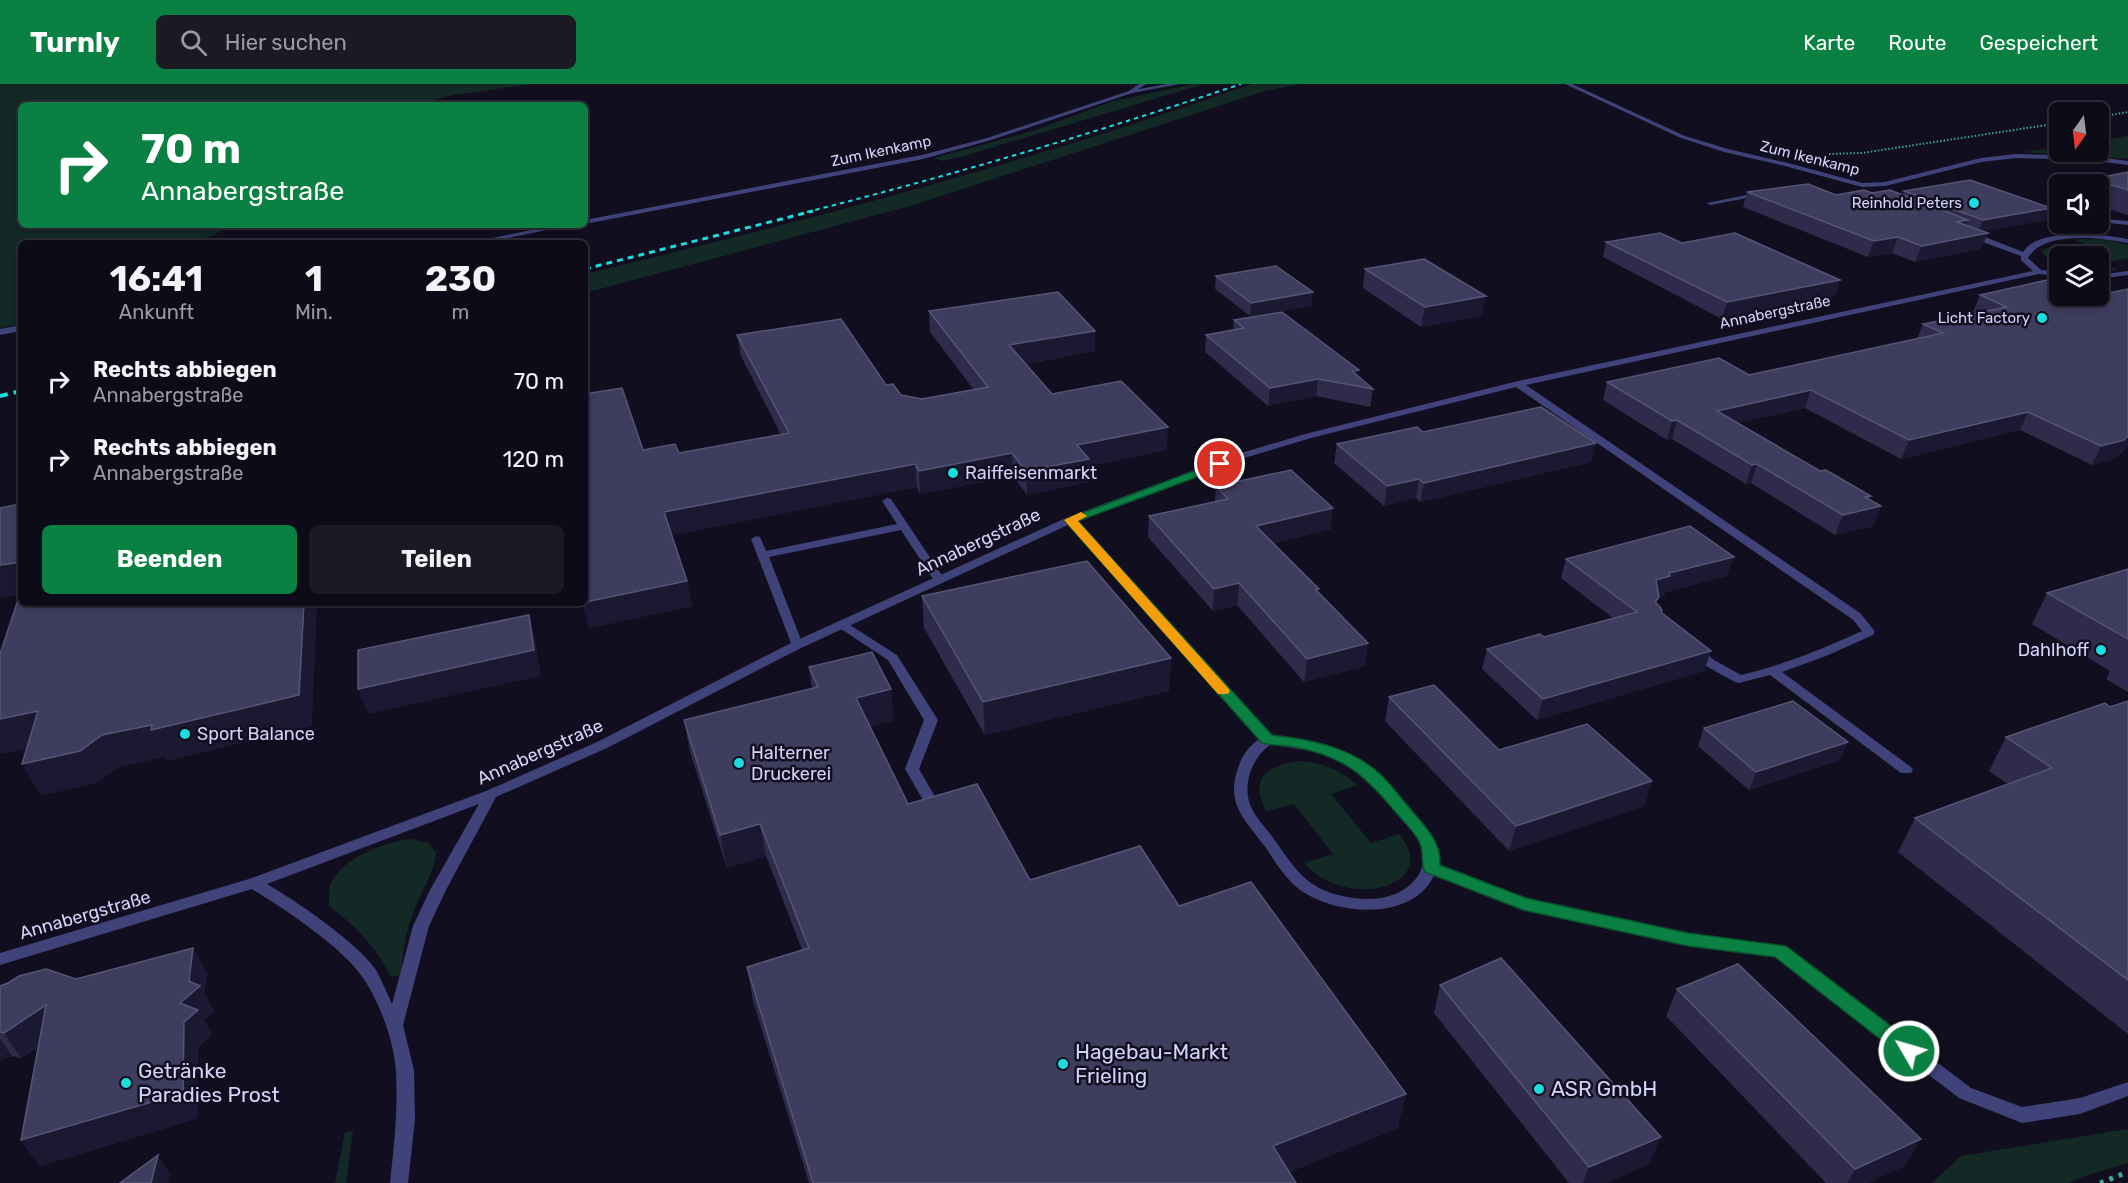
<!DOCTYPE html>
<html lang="de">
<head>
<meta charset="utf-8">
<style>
  :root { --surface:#0d0b17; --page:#1b1924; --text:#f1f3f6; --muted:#9a9ba1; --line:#2d2b36; --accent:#0b8043 }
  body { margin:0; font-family:Rubik,sans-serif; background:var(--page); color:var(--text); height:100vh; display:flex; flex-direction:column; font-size:22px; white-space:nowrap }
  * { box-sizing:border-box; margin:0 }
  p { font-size:20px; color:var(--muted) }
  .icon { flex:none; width:33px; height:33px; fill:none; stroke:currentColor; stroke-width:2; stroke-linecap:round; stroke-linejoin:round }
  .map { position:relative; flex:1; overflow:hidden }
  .side { position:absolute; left:18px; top:156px; width:570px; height:366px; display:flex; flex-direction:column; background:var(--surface); border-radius:9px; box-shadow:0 3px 9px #0003,0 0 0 2px var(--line) }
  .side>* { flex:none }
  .hud { position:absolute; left:18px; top:18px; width:570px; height:126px; border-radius:9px; box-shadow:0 3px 9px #0003,0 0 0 2px var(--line); background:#0b8043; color:#fff; overflow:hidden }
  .needle { width:39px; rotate:194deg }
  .fabs { position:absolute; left:2049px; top:18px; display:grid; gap:12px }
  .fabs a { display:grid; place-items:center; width:60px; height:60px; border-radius:9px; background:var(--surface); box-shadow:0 3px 9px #0003,0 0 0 2px var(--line); font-size:30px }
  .pin { position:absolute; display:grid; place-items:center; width:51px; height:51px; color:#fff; margin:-26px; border:3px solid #fff; border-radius:50%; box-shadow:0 2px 6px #0007 }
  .me { position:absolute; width:66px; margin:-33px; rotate:308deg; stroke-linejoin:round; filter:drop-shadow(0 0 4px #0008) }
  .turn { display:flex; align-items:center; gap:21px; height:126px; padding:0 24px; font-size:27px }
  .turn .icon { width:78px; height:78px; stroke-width:2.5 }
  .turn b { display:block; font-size:42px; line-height:51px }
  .eta { display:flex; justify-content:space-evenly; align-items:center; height:102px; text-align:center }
  .eta b { font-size:36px; font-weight:700; line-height:42px }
  .action { display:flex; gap:12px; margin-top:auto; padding:12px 24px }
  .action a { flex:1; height:69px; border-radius:9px; background:var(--accent); color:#fff; font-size:24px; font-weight:700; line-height:69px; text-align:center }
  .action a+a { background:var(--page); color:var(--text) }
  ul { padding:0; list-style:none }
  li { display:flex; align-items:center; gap:18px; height:78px; padding:0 24px }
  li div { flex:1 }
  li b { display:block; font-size:22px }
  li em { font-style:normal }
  header { display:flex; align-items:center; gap:36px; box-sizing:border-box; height:84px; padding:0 30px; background:var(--accent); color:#fff }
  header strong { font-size:28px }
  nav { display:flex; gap:33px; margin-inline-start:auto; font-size:21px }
  .search { width:420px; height:54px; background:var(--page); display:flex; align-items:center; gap:15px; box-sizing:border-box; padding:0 21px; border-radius:9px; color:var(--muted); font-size:22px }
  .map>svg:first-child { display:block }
</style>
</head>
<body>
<header>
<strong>Turnly</strong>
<div class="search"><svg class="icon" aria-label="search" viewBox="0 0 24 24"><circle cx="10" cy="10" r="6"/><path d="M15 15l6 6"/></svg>Hier suchen</div>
<nav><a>Karte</a><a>Route</a><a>Gespeichert</a></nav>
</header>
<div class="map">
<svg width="2128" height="1099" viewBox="0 0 2128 1099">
  <rect width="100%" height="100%" fill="#110f1f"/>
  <!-- green -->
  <g fill="#132926">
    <path d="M0,0H532L454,11L410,21H21V141H232L198,159H21V240L0,244Z"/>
    <path d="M1194,0H1204L964,72L943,77L933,74L1033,47L1113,17Z"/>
    <path d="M1252,0H1301L1265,7L910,122L585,209V190C810,136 1034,77 1252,0Z"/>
    <path d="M2128,52V74L2121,75L2025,68L2059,63L2060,68H2098L2099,57Z"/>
    <path d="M2079,155L2108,156L2128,161V174L2101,180L2119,186L2099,187L2098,172H2060L2059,180L2043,170V166L2050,163L2066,168L2090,162L2075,156Z"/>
    <path d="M1298,677C1322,678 1340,686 1358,701L1331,710L1371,759L1399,750C1443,801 1348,829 1304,779L1333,770L1294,720L1266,727C1250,694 1265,683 1298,677Z"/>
    <path d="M411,755L429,759L436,768C434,791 420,808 413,830C405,849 403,870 401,891L391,893C376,863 356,842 329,822C329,815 328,805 331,799C343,773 385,758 411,755Z"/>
    <path d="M2128,1045V1079L2085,1092L2068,1099H1932L1961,1072Z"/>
    <path d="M353,1047L346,1099H335L345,1048Z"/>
  </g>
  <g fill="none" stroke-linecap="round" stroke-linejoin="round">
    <!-- path-far1 -->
    <g stroke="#3ca595" stroke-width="2" stroke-dasharray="1.5 2" stroke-linecap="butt">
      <path d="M2098,33L2128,28"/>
      <path d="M1829,70L1862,69L2060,39"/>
    </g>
    <!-- path -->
    <path stroke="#3ca595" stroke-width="5" stroke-dasharray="4 6" stroke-linecap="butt" d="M2100,1099L2128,1088"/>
    <!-- lane -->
    <g fill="#404379" fill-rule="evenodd">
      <path d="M1139,0H1146L1133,9H1129V7Z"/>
      <path d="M1761,108L1763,109V111L1710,121L1707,119Z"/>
      <path d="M2105,135L2128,137V141L2109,139L2083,153L2076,151Z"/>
      <path d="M887,414L891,415L945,496L939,499L935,498L901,446L769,473L803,561L797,565L793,564L751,455L756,452L760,453L766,467L897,440L882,417Z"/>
      <path d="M1856,528L1860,529L1873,545L1875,548L1873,551L1826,572L1782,588L1911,683L1913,686L1911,689H1901L1770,591L1739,599L1735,598L1706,582L1689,567L1691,564H1699L1714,576L1741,591C1783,581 1823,565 1862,547L1850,532Z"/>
      <path d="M842,536L897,571L938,636L919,685L938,718L936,721H926L905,685L924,636L888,576L838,543L836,540Z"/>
      <path d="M1431,779L1525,815L1688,849L1785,863L1971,1004L2022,1023L2080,1014L2128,998V1012L2080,1030L2022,1039L1959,1014L1775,873L1688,861L1523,826L1426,788L1424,784L1426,780Z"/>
    </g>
    <!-- street -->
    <g fill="#404379" fill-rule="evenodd">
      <path d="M1167,0H1180L1132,9L991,56L923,75L585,140V136L922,71L987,54L1129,7Z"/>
      <path d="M1565,0H1572L1685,52L1728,65L1788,79L1862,99L1885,98L1981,74L2016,70L2088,72L2128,77V81L2088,76L2016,74L1981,78L1885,102L1862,103L1785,82L1724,68L1681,54Z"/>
      <path d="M556,141H571L484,159H468Z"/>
      <path d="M1969,149H1975L2023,168C2038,143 2103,150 2128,155V159C2102,154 2043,146 2028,174L2041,186L2060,188V192L2039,190L1526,301L1860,529L1862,532L1860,535H1852L1516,303L1311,354L1244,374L1077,437L1271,652C1302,655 1335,661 1362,677C1379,687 1391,704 1404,719C1425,743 1453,767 1429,800C1421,811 1409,818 1396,822C1367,830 1334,825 1308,811C1288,800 1278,782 1266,764C1246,736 1225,721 1238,684C1242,672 1248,663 1259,655L1068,441L801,564L607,664L496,713L446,806L429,842L403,941L414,986L415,1035L408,1099H390C394,1062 398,1026 396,989C395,959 380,919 363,894C344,864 283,824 252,805L0,881V869L249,795L486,707L597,658L793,558L1066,434L1238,370L1305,350L1518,297L2033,187L2021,176V172L1969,153ZM1270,661C1298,664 1327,668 1352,683C1368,692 1379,708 1391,722C1400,733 1413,743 1419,757C1434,785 1409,810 1381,814C1361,817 1338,813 1319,804C1299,793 1289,776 1276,758C1269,747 1258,737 1252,725C1241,704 1251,674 1270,661ZM479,720L430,806L413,842L392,920C387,909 382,897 376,886C358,859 296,817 267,800Z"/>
      <path d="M2128,187V191L2098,195V191Z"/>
      <path d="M21,241V247L0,251V245Z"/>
    </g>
    <!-- rail-far2 -->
    <path stroke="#1bdcde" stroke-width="2" stroke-dasharray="4.5 4" stroke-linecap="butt" d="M807,128C953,91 1098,48 1241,0"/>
    <!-- rail-far1 -->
    <path stroke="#1bdcde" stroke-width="3" stroke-dasharray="6 5" stroke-linecap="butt" d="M585,185L813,127"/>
    <!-- rail -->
    <path stroke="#1bdcde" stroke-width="4" stroke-dasharray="8 6" stroke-linecap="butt" d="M0,312L21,307"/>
  </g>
  <!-- wall -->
  <g fill="#2e2b4b">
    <path d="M2128,88V131L2098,122V100H2091L2093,95Z"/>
    <path d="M1904,107L2051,124L2046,136L1983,147L1988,149L1981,165L1915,178L1892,169L1868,173L1743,123L1747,108L1836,111L1872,109L1903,111Z"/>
    <path d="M1606,158L1682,159L1840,196L1835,212L1722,235L1603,173Z"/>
    <path d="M1365,185L1482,232L1421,243L1363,204Z"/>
    <path d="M1216,192L1312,222L1250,232L1215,205Z"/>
    <path d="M2128,205V363L2114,375L2092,381L2020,346L1901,375L1805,324L1738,339L1820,387L1871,412L1869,415L1881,422L1873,442L1835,451L1751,399L1746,400L1672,355L1667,356L1603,316L1607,298L1749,291L1917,255L1923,240L1975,229L1973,228L1980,211L2090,213Z"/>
    <path d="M929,227L1095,247V267L1025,280L1052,310L1167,366L1089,382V398L1027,411L1013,392L920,410L917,403L672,451L687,497L692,522L589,544L583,519L643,366L679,369L781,351L741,272L737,251L886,301L901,311L922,315L974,306L930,248Z"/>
    <path d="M1234,236L1358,292L1373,305L1370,323L1316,312L1268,322L1205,268L1206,251L1233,246Z"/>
    <path d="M1423,348L1596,359L1591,378L1420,418L1416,414L1384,422L1334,379L1337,360Z"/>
    <path d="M1216,402L1331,445L1273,459L1318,508L1365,582L1304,598L1237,521L1213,527L1148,453L1149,432L1215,417Z"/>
    <path d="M1566,475L1727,492L1665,508L1664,512L1659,513L1657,520L1662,529L1704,587L1537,636L1482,585L1487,565L1544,553L1613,534L1561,494Z"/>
    <path d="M2128,485V608L2106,595L2110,587L2032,540L2047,509Z"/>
    <path d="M922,512L1171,574L1169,607L985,651L924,544Z"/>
    <path d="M809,583L894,636L870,642L908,720L1030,796L1179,822L1398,1044L1289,1088L1296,1099H809L753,917L747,883L802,866L766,772L727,784L690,668L684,636L812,604Z"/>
    <path d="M1389,613L1499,666L1652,697L1644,722L1509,767L1385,637Z"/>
    <path d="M2128,617V950L1898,768L1915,734L2008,700L1989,687L2006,653L2110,623Z"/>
    <path d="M1704,644L1840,676L1749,706L1698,662Z"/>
    <path d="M193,864L207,889L204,909L214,927L204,936L212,951L198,963V1034L40,1082L21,1056L38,963L21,974L12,972L0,976V902L8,899L76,895Z"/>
    <path d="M1440,901L1649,1080L1606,1099H1569L1434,929Z"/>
    <path d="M1677,905L1921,1055L1904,1082L1868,1099H1826L1666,932Z"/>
  </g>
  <!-- shaded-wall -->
  <g fill="#1b1832">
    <path d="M2051,124L2046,136L1978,148L1983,136Z"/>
    <path d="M1968,136L1962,151L1957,138Z"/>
    <path d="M1988,149L1981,165L1915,178L1922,162Z"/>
    <path d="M1898,153L1892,169L1868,173L1874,157Z"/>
    <path d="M1840,196L1835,212L1722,235L1727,218Z"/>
    <path d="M1313,208L1312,222L1250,232L1251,219Z"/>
    <path d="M1486,212L1482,232L1421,243L1425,223Z"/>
    <path d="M1095,247V267L1010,282L1009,261Z"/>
    <path d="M1359,286L1357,302L1352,287Z"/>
    <path d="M1318,295L1316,312L1268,322L1270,304Z"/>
    <path d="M1811,306L1805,324L1712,345L1717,327Z"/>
    <path d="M2028,328L2020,346L1901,375L1909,356Z"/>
    <path d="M1677,336L1672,355L1667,356L1672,337Z"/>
    <path d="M1168,343L1167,366L1089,382V398L1027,411L1026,387L1077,361Z"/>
    <path d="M2128,352V363L2114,375L2092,381L2101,362Z"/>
    <path d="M1596,359L1591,378L1420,418L1424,399Z"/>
    <path d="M1012,369L1013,392L920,410L919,387Z"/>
    <path d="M915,380L917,403L669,452L664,428Z"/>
    <path d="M1757,380L1751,399L1746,400L1752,381Z"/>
    <path d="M1419,395L1416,414L1384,422L1387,402Z"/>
    <path d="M1871,412L1865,426L1881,422L1873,442L1835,451L1843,431L1865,413Z"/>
    <path d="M1333,424L1331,445L1254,463L1256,442Z"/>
    <path d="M1734,473L1727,492L1665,508L1664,512L1659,513L1653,533L1656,496L1669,489Z"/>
    <path d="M21,478V510L0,514V481Z"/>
    <path d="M687,497L692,522L589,544L583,519Z"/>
    <path d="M1239,499L1237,521L1213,527L1214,505Z"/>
    <path d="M304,519H317L312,642L167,677L165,673L119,683L97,699L41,712L22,680L102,651L152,641Z"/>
    <path d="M529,531L535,555L541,592L368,630L358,605Z"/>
    <path d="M1368,559L1365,582L1304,598L1307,575Z"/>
    <path d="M1711,567L1704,587L1537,636L1543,615Z"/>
    <path d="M1171,574L1169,607L985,651L983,618Z"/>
    <path d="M891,605L894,636L860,645L856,614Z"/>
    <path d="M38,627L55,659L0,670V635Z"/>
    <path d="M1848,658L1840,676L1749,706L1756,688Z"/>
    <path d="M1652,697L1644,722L1509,767L1516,742Z"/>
    <path d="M760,740L766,772L727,784L720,751Z"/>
    <path d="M193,864L207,889L204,909L214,927L204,936L212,951L198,963V1034L40,1082L21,1056L180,919L189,897Z"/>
    <path d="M46,921L62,946L21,974L4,949Z"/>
    <path d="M0,955L12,972L0,976Z"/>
    <path d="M1406,1010L1398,1044L1268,1096L1273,1062Z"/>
    <path d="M1661,1053L1649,1080L1606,1099H1583L1589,1083Z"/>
    <path d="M1921,1055L1904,1082L1868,1099H1847L1855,1085Z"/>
    <path d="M158,1071L170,1090L168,1099H151Z"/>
  </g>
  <!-- building -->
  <g fill="#3f3d5e" stroke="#575476" stroke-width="1.5">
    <path d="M2128,88V106L2093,95Z"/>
    <path d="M1970,96L2051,124L1983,136L1904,107Z"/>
    <path d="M1808,100L1836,111L1864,106L1872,109L1890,106L1968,136L1957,138L1988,149L1922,162L1898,153L1874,157L1747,108Z"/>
    <path d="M1660,149L1682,159L1735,149L1840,196L1727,218L1606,158Z"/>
    <path d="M1424,175L1486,212L1425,223L1365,185Z"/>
    <path d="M1276,182L1313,208L1251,219L1216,192Z"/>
    <path d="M2047,196L2060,201V212H2087L2090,213L2128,205V352L2124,356L2101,362L2028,328L1909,356L1811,306L1717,327L1820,387L1826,386L1871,412L1865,413L1881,422L1843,431L1757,380L1752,381L1677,336L1672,337L1607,298L1719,274L1749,291L1943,249L1923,240L2007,223L1980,211Z"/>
    <path d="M1058,208L1095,247L1009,261L1052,310L1121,297L1168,343L1077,361L1089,375L1026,387L1012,369L919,387L915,380L664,428L687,497L585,518V310L622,304L643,366L675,360L679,369L789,349L737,251L841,235L886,301L893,300L901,311L922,315L988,303L929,227Z"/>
    <path d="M1282,228L1359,286L1352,287L1373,305L1318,295L1270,304L1206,251L1244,244L1234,236Z"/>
    <path d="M1541,323L1596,359L1424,399L1419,395L1387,402L1337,360L1417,343L1423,348Z"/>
    <path d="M1291,386L1333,424L1256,442L1319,505L1316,506L1368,559L1307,575L1239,499L1214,505L1149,432L1228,415L1216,402Z"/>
    <path d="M21,420V478L0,481V424Z"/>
    <path d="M1690,442L1734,473L1669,489L1670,492L1656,496L1659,513L1655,518L1661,524L1662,529L1711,567L1543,615L1487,565L1540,550L1544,553L1637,528L1566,475Z"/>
    <path d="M1087,477L1171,574L983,618L922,512Z"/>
    <path d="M2128,485V555L2047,509Z"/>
    <path d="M21,507V519H304L299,611L151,646L152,641L102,651L80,667L22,680L38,627L0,635V570Z"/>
    <path d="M529,531L534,566L358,605V566Z"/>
    <path d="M872,568L891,605L856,614L908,720L977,700L1030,796L1140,762L1179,822L1251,798L1406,1010L1273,1062L1296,1099H813L747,883L809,864L760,740L720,751L684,636L818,603L809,583Z"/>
    <path d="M1434,601L1499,666L1587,640L1652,697L1516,742L1389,613Z"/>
    <path d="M1793,617L1848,658L1756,688L1704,644Z"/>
    <path d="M2128,617V896L1915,734L2052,684L2006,653L2105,619L2110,623Z"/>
    <path d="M193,864L189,897L200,902L180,919L198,926L184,938L183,1009L21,1056L46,921L4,949L0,948V902L8,899L19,892L46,885L76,895Z"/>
    <path d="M1501,874L1661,1053L1589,1083L1440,901Z"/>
    <path d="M1738,880L1921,1055L1855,1085L1677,905Z"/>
    <path d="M158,1071L151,1099H120Z"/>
  </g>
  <!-- route -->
  <path fill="#0b8043" stroke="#07532c" stroke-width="1.5" d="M1220,377L1224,378V383L1078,437L1272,651C1309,655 1351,663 1380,690C1392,701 1402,716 1413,728C1427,745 1441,758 1440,781L1526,814L1688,849L1786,862L1916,961L1919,967L1916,972L1909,975L1902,972L1775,873L1688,862L1523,826L1425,788C1420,779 1425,768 1419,757C1413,746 1401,735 1393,725C1364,691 1344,673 1299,664C1286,661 1274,662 1262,659L1064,436Z"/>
  <!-- slow -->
  <path fill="#f59e0b" d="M1081,428L1087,432L1078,437L1228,604L1230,607L1228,610H1218L1064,436Z"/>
  <!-- markers -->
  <g fill="#1bdcde" stroke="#110f1f" stroke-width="2">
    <circle cx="1974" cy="119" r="6"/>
    <circle cx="2042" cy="234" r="6"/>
    <circle cx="953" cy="389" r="6"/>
    <circle cx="2101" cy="566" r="6"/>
    <circle cx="185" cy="650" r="6"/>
    <circle cx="739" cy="679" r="6"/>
    <circle cx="1063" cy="980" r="6"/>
    <circle cx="126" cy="999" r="6"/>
    <circle cx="1539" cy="1005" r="6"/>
  </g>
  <g text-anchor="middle" stroke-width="5" stroke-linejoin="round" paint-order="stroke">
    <!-- far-street labels -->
    <g font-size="15" fill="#d4d3fa" stroke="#110f1f">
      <text transform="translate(881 67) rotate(-12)" y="5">Zum Ikenkamp</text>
      <text transform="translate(1810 74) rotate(14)" y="5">Zum Ikenkamp</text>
      <text transform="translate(1775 228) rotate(-12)" y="5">Annabergstraße</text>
    </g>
    <!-- far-poi labels -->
    <g font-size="15" fill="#d4d3fa" stroke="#110f1f" text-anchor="end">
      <text x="1962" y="124">Reinhold Peters</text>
      <text x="2030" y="239">Licht Factory</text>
    </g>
    <!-- poi labels -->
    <g font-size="18" fill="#d4d3fa" stroke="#110f1f" text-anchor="start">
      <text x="965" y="395">Raiffeisenmarkt</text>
      <text x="2089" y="572" text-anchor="end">Dahlhoff</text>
      <text x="197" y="656">Sport Balance</text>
      <text x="751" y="675">Halterner<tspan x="751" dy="21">Druckerei</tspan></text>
    </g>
    <!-- street labels -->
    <g font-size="18" fill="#d4d3fa" stroke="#110f1f">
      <text transform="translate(978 458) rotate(-25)" y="6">Annabergstraße</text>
      <text transform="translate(540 668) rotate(-24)" y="6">Annabergstraße</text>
      <text transform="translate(85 831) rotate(-16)" y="6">Annabergstraße</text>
    </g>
    <!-- near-poi labels -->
    <g font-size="21" fill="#d4d3fa" stroke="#110f1f" text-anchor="start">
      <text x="1075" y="975">Hagebau-Markt<tspan x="1075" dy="24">Frieling</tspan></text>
      <text x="138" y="994">Getränke<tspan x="138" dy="24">Paradies Prost</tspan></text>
      <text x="1551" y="1012">ASR GmbH</text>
    </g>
  </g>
</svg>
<div class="fabs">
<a><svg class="needle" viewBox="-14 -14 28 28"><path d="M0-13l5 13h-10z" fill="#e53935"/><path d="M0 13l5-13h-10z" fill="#9a9ba1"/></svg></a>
<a><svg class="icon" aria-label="sound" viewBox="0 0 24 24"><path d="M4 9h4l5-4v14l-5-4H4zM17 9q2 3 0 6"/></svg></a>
<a><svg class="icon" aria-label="layers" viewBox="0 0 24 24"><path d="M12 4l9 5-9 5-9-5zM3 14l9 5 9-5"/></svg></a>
</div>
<div class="pin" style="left:1220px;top:380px;background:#d93025"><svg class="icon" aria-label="arrive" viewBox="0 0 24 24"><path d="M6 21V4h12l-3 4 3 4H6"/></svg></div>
<svg class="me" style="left:1909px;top:967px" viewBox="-20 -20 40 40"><circle r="17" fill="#0b8043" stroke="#fff" stroke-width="3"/><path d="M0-11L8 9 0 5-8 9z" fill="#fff"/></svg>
<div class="hud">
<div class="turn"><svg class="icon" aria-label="right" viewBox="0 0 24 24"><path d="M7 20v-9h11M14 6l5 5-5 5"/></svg><div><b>70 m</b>Annabergstraße</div></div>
</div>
<section class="side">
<div class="eta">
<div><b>16:41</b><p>Ankunft</p></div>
<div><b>1</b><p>Min.</p></div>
<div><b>230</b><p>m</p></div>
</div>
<ul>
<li><svg class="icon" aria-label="right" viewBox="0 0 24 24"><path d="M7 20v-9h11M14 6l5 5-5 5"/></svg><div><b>Rechts abbiegen</b><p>Annabergstraße</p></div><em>70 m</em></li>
<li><svg class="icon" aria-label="right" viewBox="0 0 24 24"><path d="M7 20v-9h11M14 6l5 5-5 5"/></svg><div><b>Rechts abbiegen</b><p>Annabergstraße</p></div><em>120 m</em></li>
</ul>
<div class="action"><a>Beenden</a><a>Teilen</a></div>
</section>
</div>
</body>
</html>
